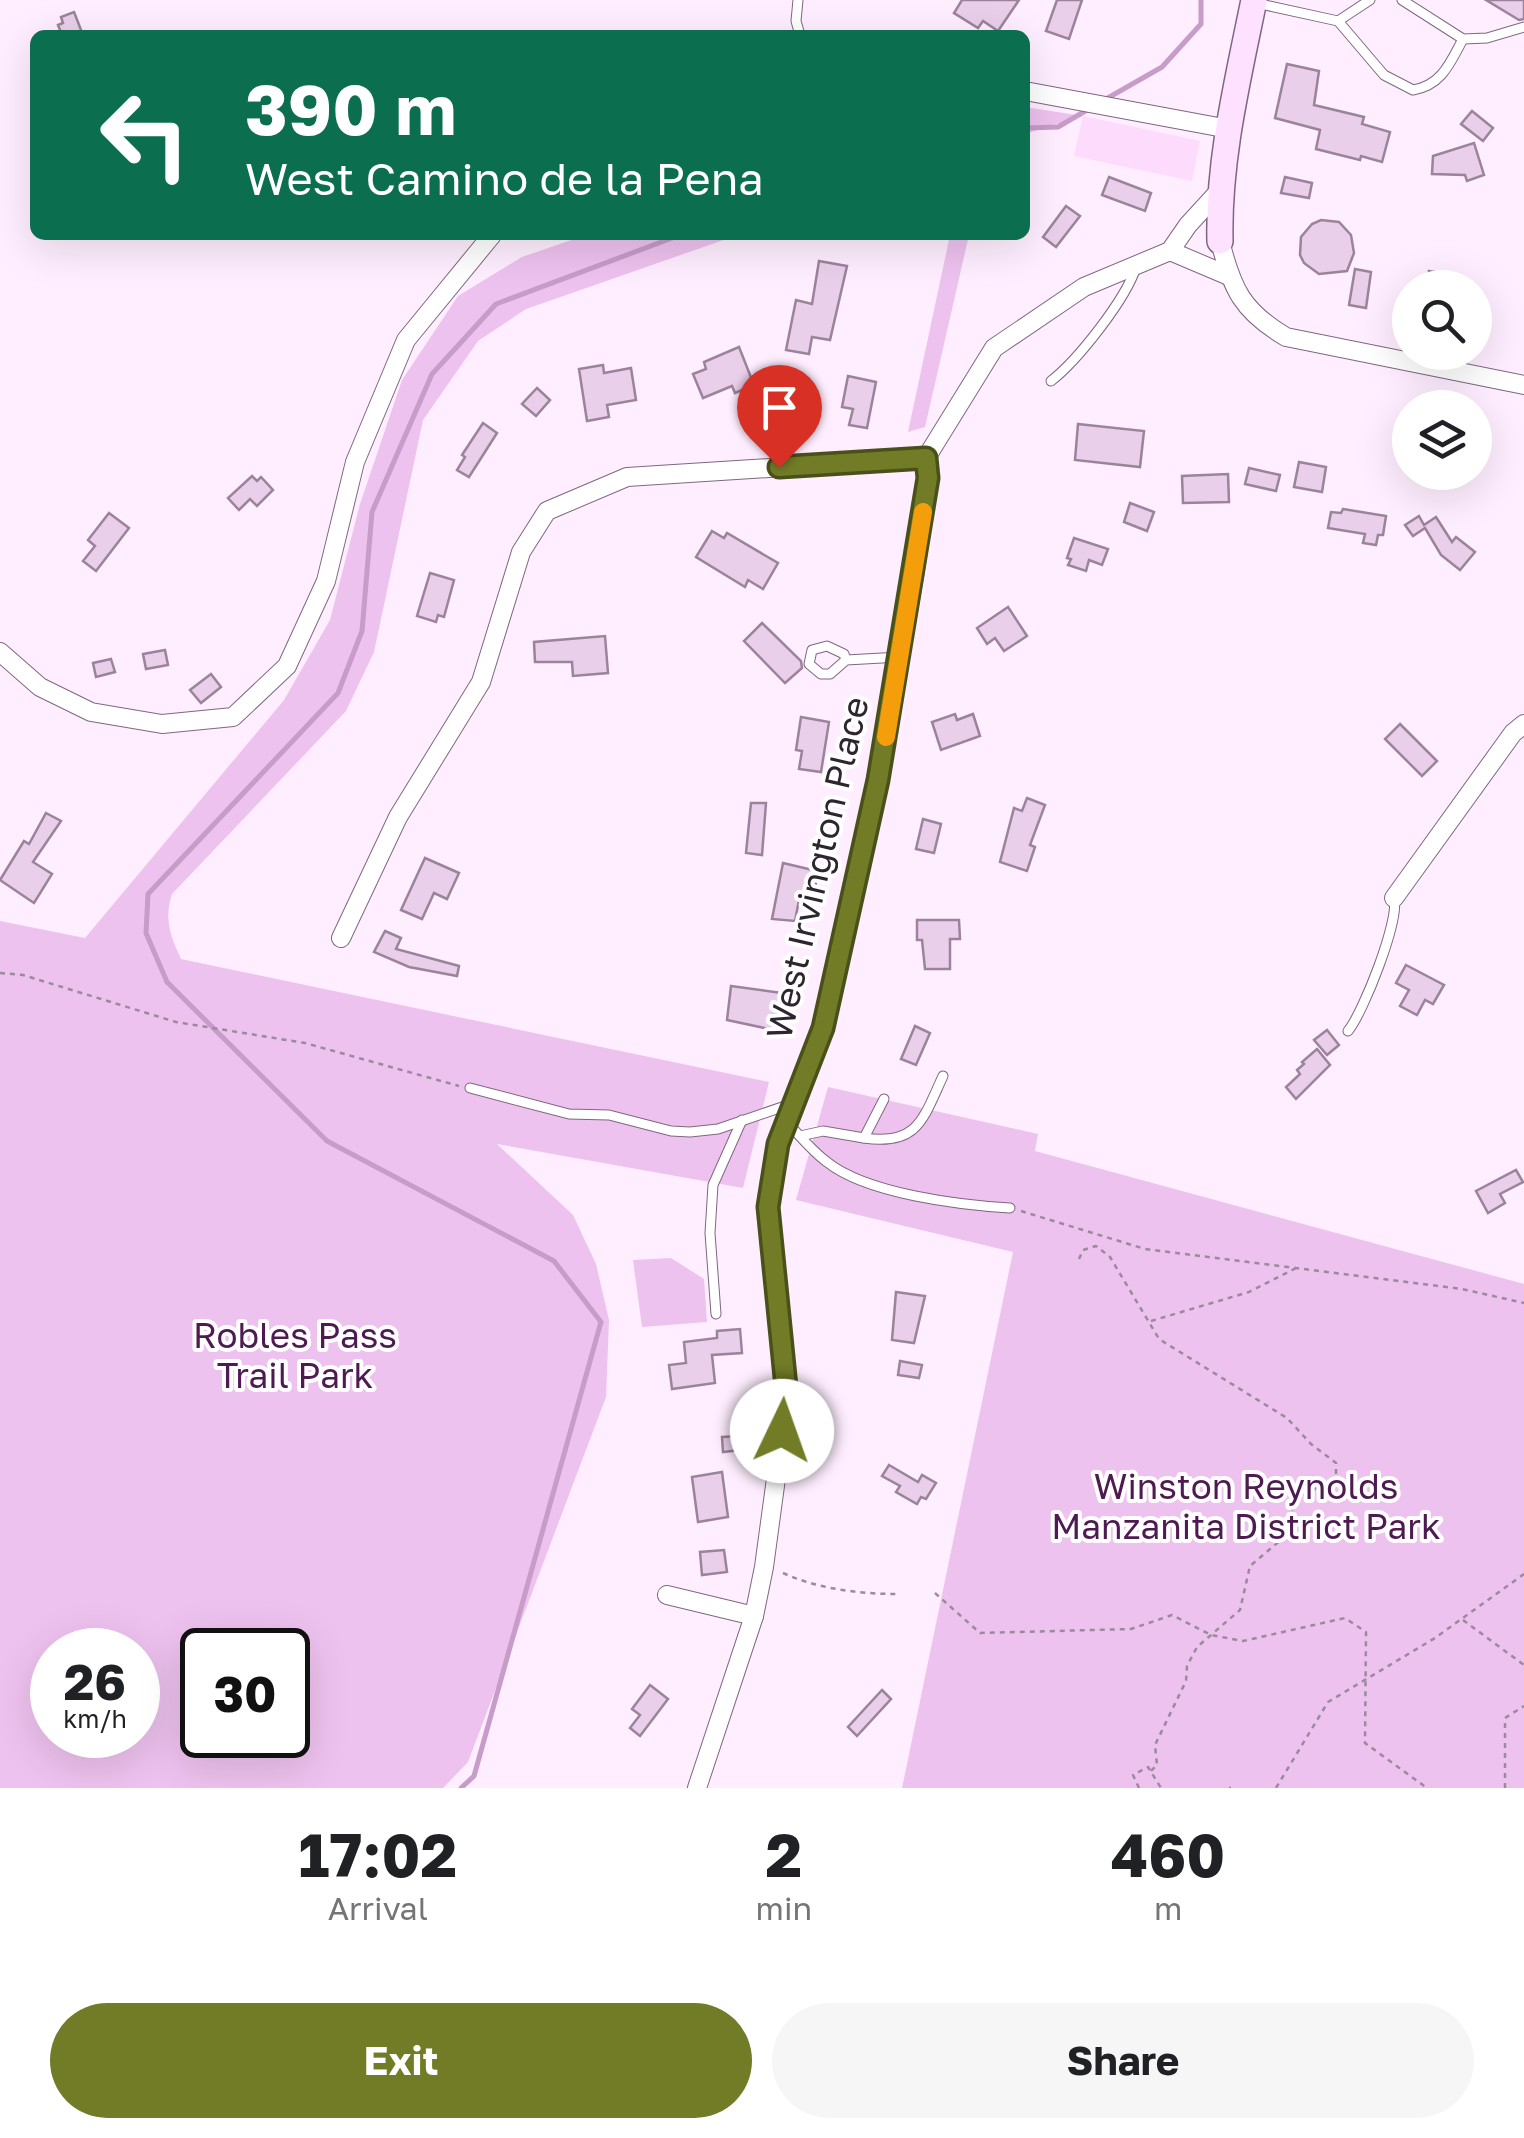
<!DOCTYPE html>
<html lang="en">
<head>
<meta charset="utf-8">
<style>
  :root { --surface:#fff; --page:#f6f6f6; --text:#202124; --muted:#757577; --accent:#727b26 }
  body { margin:0; font-family:"Golos Text",sans-serif; background:var(--page); color:var(--text); height:100vh; display:flex; flex-direction:column; font-size:38px; white-space:nowrap }
  * { box-sizing:border-box; margin:0 }
  p { font-size:32px; color:var(--muted) }
  .icon { flex:none; width:55px; height:55px; fill:none; stroke:currentColor; stroke-width:2; stroke-linecap:round; stroke-linejoin:round }
  .map { position:relative; height:1788px; overflow:hidden }
  .details { display:flex; flex-direction:column; background:var(--surface); flex:1 }
  .details>* { flex:none }
  .guide { position:absolute; left:30px; top:30px; width:1000px; height:210px; border-radius:15px; box-shadow:0 10px 40px #0002; background:#0b6e4f; color:#fff; overflow:hidden }
  .controls { position:absolute; left:1392px; top:270px; display:grid; gap:20px }
  .controls a { display:grid; place-items:center; width:100px; height:100px; border-radius:50%; background:var(--surface); box-shadow:0 10px 40px #0002; font-size:50px }
  .speed { position:absolute; left:30px; top:1628px; display:flex; gap:20px; font-size:50px; font-weight:700; text-align:center }
  .speed>* { display:grid; place-content:center; width:130px; height:130px; border-radius:50%; background:var(--surface); box-shadow:0 10px 40px #0002; line-height:1 }
  .speed small { font-size:25px; font-weight:400 }
  .speed .limit { border:5px solid #111; border-radius:15px; background:#fff; color:#111 }
  .pin { position:absolute; display:grid; place-items:center; width:85px; height:85px; color:#fff; margin:-102px -42px; border-radius:50% 50% 50% 0; rotate:-45deg; box-shadow:0 0 10px #0007 }
  .pin .icon { rotate:45deg }
  .me { position:absolute; width:110px; margin:-55px; rotate:3deg; stroke-linejoin:round; filter:drop-shadow(0 0 8px #0008) }
  .turn { display:flex; align-items:center; gap:35px; height:210px; padding:0 50px; font-size:45px }
  .turn .icon { width:130px; height:130px; stroke-width:2.5 }
  .turn b { display:block; font-size:70px; line-height:85px }
  .eta { display:flex; justify-content:space-evenly; align-items:center; height:170px; text-align:center }
  .eta b { font-size:60px; font-weight:700; line-height:70px }
  .action { display:flex; gap:20px; margin-top:auto; padding:20px 50px }
  .action a { flex:1; height:115px; border-radius:60px; background:var(--accent); color:#fff; font-size:40px; font-weight:700; line-height:115px; text-align:center }
  .action a+a { background:var(--page); color:var(--text) }
  .map>svg:first-child { display:block }
</style>
</head>
<body>
<div class="map">
<svg width="1524" height="1788" viewBox="0 0 1524 1788">
  <rect width="100%" height="100%" fill="#fef"/>
  <!-- built -->
  <path fill="#fcdbfd" d="M1083,116L1200,141L1192,181L1074,156Z"/>
  <!-- green -->
  <g fill="#eec2ef" fill-rule="evenodd">
    <path d="M1025,107L1083,116L1025,134Z"/>
    <path d="M586,235H738L526,309L478,341L423,420L374,652L346,711L172,894C164,919 170,935 181,959L769,1082L743,1188L497,1144L573,1215L596,1264L609,1320L606,1397L468,1762L443,1788H0V921L85,938L284,700L330,620L360,504L402,380L458,296L522,257ZM52,1650H138V1735H52ZM202,1650H288V1735H202Z"/>
    <path d="M950,235H969L925,427L908,432Z"/>
    <path d="M828,1087L1038,1134L1035,1151L1524,1284V1788H902L1013,1252L796,1200Z"/>
    <path d="M671,1258L704,1279L707,1322L642,1327L633,1260Z"/>
  </g>
  <g fill="none" stroke-linecap="round" stroke-linejoin="round">
    <!-- stream -->
    <g stroke="#c79cc9" stroke-width="5">
      <path d="M1106,99L1162,67L1201,24V0"/>
      <path d="M1025,128L1058,127L1087,110"/>
      <path d="M461,1788L474,1776L601,1322L554,1261L327,1141L167,982L146,933L148,894L338,693L362,631L372,512L432,374L496,304L680,235"/>
    </g>
  </g>
  <!-- building -->
  <g fill="#eacfeb" stroke="#9c839c" stroke-width="2.5">
    <path d="M962,0H1019L998,31L983,21L978,28L954,13Z"/>
    <path d="M1057,0H1082L1069,39L1046,31Z"/>
    <path d="M1486,0H1524V19L1519,20Z"/>
    <path d="M74,12L83,35H62L58,25L63,23L61,17Z"/>
    <path d="M1287,64L1319,71L1314,105L1364,117L1362,124L1390,132L1382,162L1361,156L1360,160L1316,149L1320,130L1275,118Z"/>
    <path d="M1472,111L1493,128L1483,141L1461,124Z"/>
    <path d="M1474,143L1484,175L1467,181L1465,175L1432,174L1433,156Z"/>
    <path d="M1109,177L1151,193L1145,211L1102,195Z"/>
    <path d="M1285,177L1312,183L1309,198L1281,193Z"/>
    <path d="M1066,206L1080,216L1056,247L1043,237Z"/>
    <path d="M1321,220L1339,222L1351,235L1354,253L1347,271L1319,274L1304,263L1300,255L1301,237L1312,224Z"/>
    <path d="M819,261L847,266L830,340L812,337L809,354L786,350L796,300L812,304Z"/>
    <path d="M1355,269L1371,272L1366,308L1349,305Z"/>
    <path d="M1429,271L1452,275L1450,288H1426Z"/>
    <path d="M739,347L754,385L735,393L732,386L703,398L693,374L706,369L704,362Z"/>
    <path d="M603,365L604,373L631,368L636,400L607,405L609,417L587,421L579,369Z"/>
    <path d="M848,376L876,382L867,428L849,425L853,409L842,407Z"/>
    <path d="M537,388L550,400L536,416L522,404Z"/>
    <path d="M483,423L497,433L469,477L457,470L465,457L462,455Z"/>
    <path d="M1078,424L1144,431L1140,467L1075,460Z"/>
    <path d="M1299,462L1326,467L1322,492L1294,487Z"/>
    <path d="M1249,468L1280,475L1276,491L1245,484Z"/>
    <path d="M1228,474L1229,502L1183,503L1182,476Z"/>
    <path d="M252,476L257,481L261,477L273,490L257,506L250,499L239,510L228,498Z"/>
    <path d="M1130,503L1154,512L1147,531L1124,522Z"/>
    <path d="M1343,509L1386,516L1383,535H1378L1376,545L1363,543L1365,534L1328,528L1331,512L1341,513Z"/>
    <path d="M109,513L129,528L96,571L83,561L95,546L88,540Z"/>
    <path d="M1419,516L1424,525L1436,517L1452,542L1456,537L1475,552L1460,570L1441,555L1425,528L1413,536L1405,525Z"/>
    <path d="M712,531L724,538L727,533L778,563L763,589L748,580L745,587L696,557Z"/>
    <path d="M1074,538L1108,549L1102,565L1089,560L1086,571L1068,565L1071,559L1067,558Z"/>
    <path d="M430,573L454,580L444,617L438,615L436,622L417,616Z"/>
    <path d="M1008,607L1027,636L1004,651L995,638L987,644L977,628Z"/>
    <path d="M762,623L801,661L802,668L785,683L744,641Z"/>
    <path d="M605,636L608,673L573,676L572,662H535L534,642Z"/>
    <path d="M165,650L168,665L146,669L143,654Z"/>
    <path d="M111,659L115,672L96,677L93,663Z"/>
    <path d="M211,674L221,687L201,703L190,690Z"/>
    <path d="M955,714L957,720L973,714L980,736L941,750L932,722Z"/>
    <path d="M801,717L829,722L821,772L799,769L802,751L796,750Z"/>
    <path d="M1400,724L1437,761L1422,776L1385,739Z"/>
    <path d="M1027,798L1045,805L1030,845L1035,847L1027,871L1000,862L1014,808L1022,811Z"/>
    <path d="M751,803H766L762,855L746,853Z"/>
    <path d="M46,813L61,821L33,862L52,874L34,903L0,880L24,841L29,844Z"/>
    <path d="M923,819L941,824L934,853L916,849Z"/>
    <path d="M425,858L459,873L447,899L434,893L422,919L401,910Z"/>
    <path d="M783,863L817,871L814,903L799,900L795,921L772,919Z"/>
    <path d="M917,920H959L960,939H950V969H925L922,940H917Z"/>
    <path d="M385,931L401,938L396,949L459,966L457,976L409,967L374,952Z"/>
    <path d="M1406,965L1444,985L1433,1004L1425,1000L1417,1015L1400,1006L1409,990L1396,983Z"/>
    <path d="M731,986L782,993L774,1030L727,1020Z"/>
    <path d="M915,1026L930,1033L916,1065L901,1059Z"/>
    <path d="M1327,1030L1339,1045L1327,1055L1314,1040Z"/>
    <path d="M1317,1049L1330,1065L1296,1099L1286,1087L1300,1074L1297,1070L1304,1064L1302,1062Z"/>
    <path d="M1516,1170L1523,1182L1500,1194L1505,1203L1488,1213L1476,1191Z"/>
    <path d="M896,1292L925,1296L914,1343L892,1340Z"/>
    <path d="M740,1329L742,1353L712,1355L715,1383L672,1389L669,1365L686,1363L684,1342L717,1338V1331Z"/>
    <path d="M900,1361L922,1365L919,1378L898,1375Z"/>
    <path d="M740,1436L741,1450L723,1452L722,1437Z"/>
    <path d="M889,1465L918,1482L922,1475L936,1483L926,1499L921,1497L917,1504L896,1492L900,1486L882,1476Z"/>
    <path d="M722,1472L728,1517L698,1522L692,1477Z"/>
    <path d="M724,1550L727,1572L702,1575L700,1552Z"/>
    <path d="M650,1685L668,1699L640,1736L630,1728L640,1715L632,1709Z"/>
    <path d="M882,1690L891,1699L857,1736L848,1727Z"/>
  </g>
  <g fill="none" stroke-linecap="round" stroke-linejoin="round">
    <!-- lane casing -->
    <g stroke="#7f6780" stroke-width="11">
      <g id="lane">
        <path d="M798,0L796,21L800,35"/>
        <path d="M1402,0L1463,39L1487,38L1524,27"/>
        <path d="M1256,3L1338,21L1370,0"/>
        <path d="M1338,21L1384,75L1413,90C1442,85 1450,63 1463,39"/>
        <path d="M1051,381C1078,360 1126,299 1136,267"/>
        <path d="M846,660L844,654L827,646L812,650L809,664L821,674H830L846,660L900,657"/>
        <path d="M1348,1031C1363,1013 1400,920 1394,898"/>
        <path d="M470,1088L569,1114L609,1115L671,1131L690,1132L718,1129L791,1104"/>
        <path d="M787,1122C800,1136 812,1151 827,1162C867,1194 960,1205 1010,1208"/>
        <path d="M800,1136L823,1131L864,1138L884,1099"/>
        <path d="M864,1138C918,1146 923,1119 943,1076"/>
        <path d="M716,1314L710,1233L713,1185L742,1120"/>
      </g>
    </g>
    <!-- street casing -->
    <g stroke="#7f6780" stroke-width="20">
      <g id="street">
        <path d="M1025,91L1229,129"/>
        <path d="M1220,241C1232,289 1242,311 1286,337L1524,385"/>
        <path d="M1170,251L1229,276"/>
        <path d="M0,652L40,687L91,712L162,724L233,717L287,666L326,581L355,462L406,340L492,235"/>
        <path d="M1394,898L1513,733L1524,724"/>
        <path d="M341,938L398,817L481,682L521,552L547,511L627,477L926,458"/>
        <path d="M667,1595L754,1616"/>
        <path d="M697,1788L754,1616L764,1567L787,1397L768,1207L778,1143L823,1028L879,780L915,570L928,478L926,458L994,348L1084,287L1170,251L1188,225L1221,189"/>
      </g>
    </g>
    <!-- secondary casing -->
    <g stroke="#7f6780" stroke-width="28">
      <path id="secondary" d="M1220,241C1218,160 1238,79 1254,0"/>
    </g>
    <!-- path -->
    <g stroke="#998b9a" stroke-width="2.5" stroke-dasharray="5 5" stroke-linecap="butt">
      <path d="M0,973L23,975L176,1022L305,1043L459,1086"/>
      <path d="M1021,1211L1145,1249L1462,1289L1524,1303"/>
      <path d="M1079,1259L1083,1250L1096,1246L1110,1257L1159,1339L1287,1418L1311,1444L1336,1463V1476L1295,1501L1282,1539L1250,1566L1240,1610L1197,1647L1187,1666L1186,1681L1155,1745L1157,1765L1151,1771"/>
      <path d="M1151,1321L1249,1292L1298,1267"/>
      <path d="M783,1573C818,1589 860,1594 898,1594"/>
      <path d="M935,1593L980,1633L1131,1629L1172,1615L1211,1635L1243,1641L1345,1618L1366,1632L1365,1743L1427,1788"/>
      <path d="M1463,1620L1524,1665"/>
      <path d="M1139,1788L1133,1775L1148,1767L1161,1788"/>
      <path d="M1229,1788H1231"/>
      <path d="M1276,1788L1328,1702L1435,1638L1524,1574"/>
      <path d="M1505,1788V1718L1524,1706"/>
    </g>
    <!-- lane -->
    <use href="#lane" stroke="#fff" stroke-width="9"/>
    <!-- street -->
    <use href="#street" stroke="#fff" stroke-width="18"/>
    <!-- secondary -->
    <use href="#secondary" stroke="#fee0ff" stroke-width="25"/>
  </g>
  <g fill="none" stroke-linecap="round" stroke-linejoin="round">
    <!-- route casing -->
    <g stroke="#4a5019" stroke-width="25">
      <path id="route" d="M779,467L926,458L928,478L878,780L823,1028L778,1144L768,1207L787,1397L782,1431"/>
    </g>
    <!-- route -->
    <use href="#route" stroke="#727b26" stroke-width="18"/>
    <!-- slow -->
    <path stroke="#f59e0b" stroke-width="18" d="M886,737L923,512"/>
  </g>
  <g text-anchor="middle" stroke-width="8" stroke-linejoin="round" paint-order="stroke">
    <!-- street labels -->
    <g font-size="35" fill="#2f2530" stroke="#fff">
      <text transform="translate(818 868) rotate(-77)" y="12">West Irvington Place</text>
    </g>
    <!-- park labels -->
    <g font-size="35" fill="#4e1a51" stroke="#fff">
      <text x="295" y="1348">Robles Pass<tspan x="295" dy="40">Trail Park</tspan></text>
      <text x="1246" y="1499">Winston Reynolds<tspan x="1246" dy="40">Manzanita District Park</tspan></text>
    </g>
  </g>
</svg>
<div class="controls">
<a><svg class="icon" aria-label="search" viewBox="0 0 24 24"><circle cx="10" cy="10" r="6"/><path d="M15 15l6 6"/></svg></a>
<a><svg class="icon" aria-label="layers" viewBox="0 0 24 24"><path d="M12 4l9 5-9 5-9-5zM3 14l9 5 9-5"/></svg></a>
</div>
<div class="speed"><div>26<small>km/h</small></div><div class="limit">30</div></div>
<div class="pin" style="left:779px;top:467px;background:#d93025"><svg class="icon" aria-label="arrive" viewBox="0 0 24 24"><path d="M6 21V4h12l-3 4 3 4H6"/></svg></div>
<svg class="me" style="left:782px;top:1431px" viewBox="-20 -20 40 40"><circle r="19" fill="#fff"/><path d="M0-13L10 11 0 6-10 11z" fill="#727b26"/></svg>
<div class="guide">
<div class="turn"><svg class="icon" aria-label="left" viewBox="0 0 24 24"><path d="M17 20v-9H6M10 6l-5 5 5 5"/></svg><div><b>390 m</b>West Camino de la Pena</div></div>
</div>
</div>
<section class="details">
<div class="eta">
<div><b>17:02</b><p>Arrival</p></div>
<div><b>2</b><p>min</p></div>
<div><b>460</b><p>m</p></div>
</div>
<div class="action"><a>Exit</a><a>Share</a></div>
</section>
</body>
</html>
